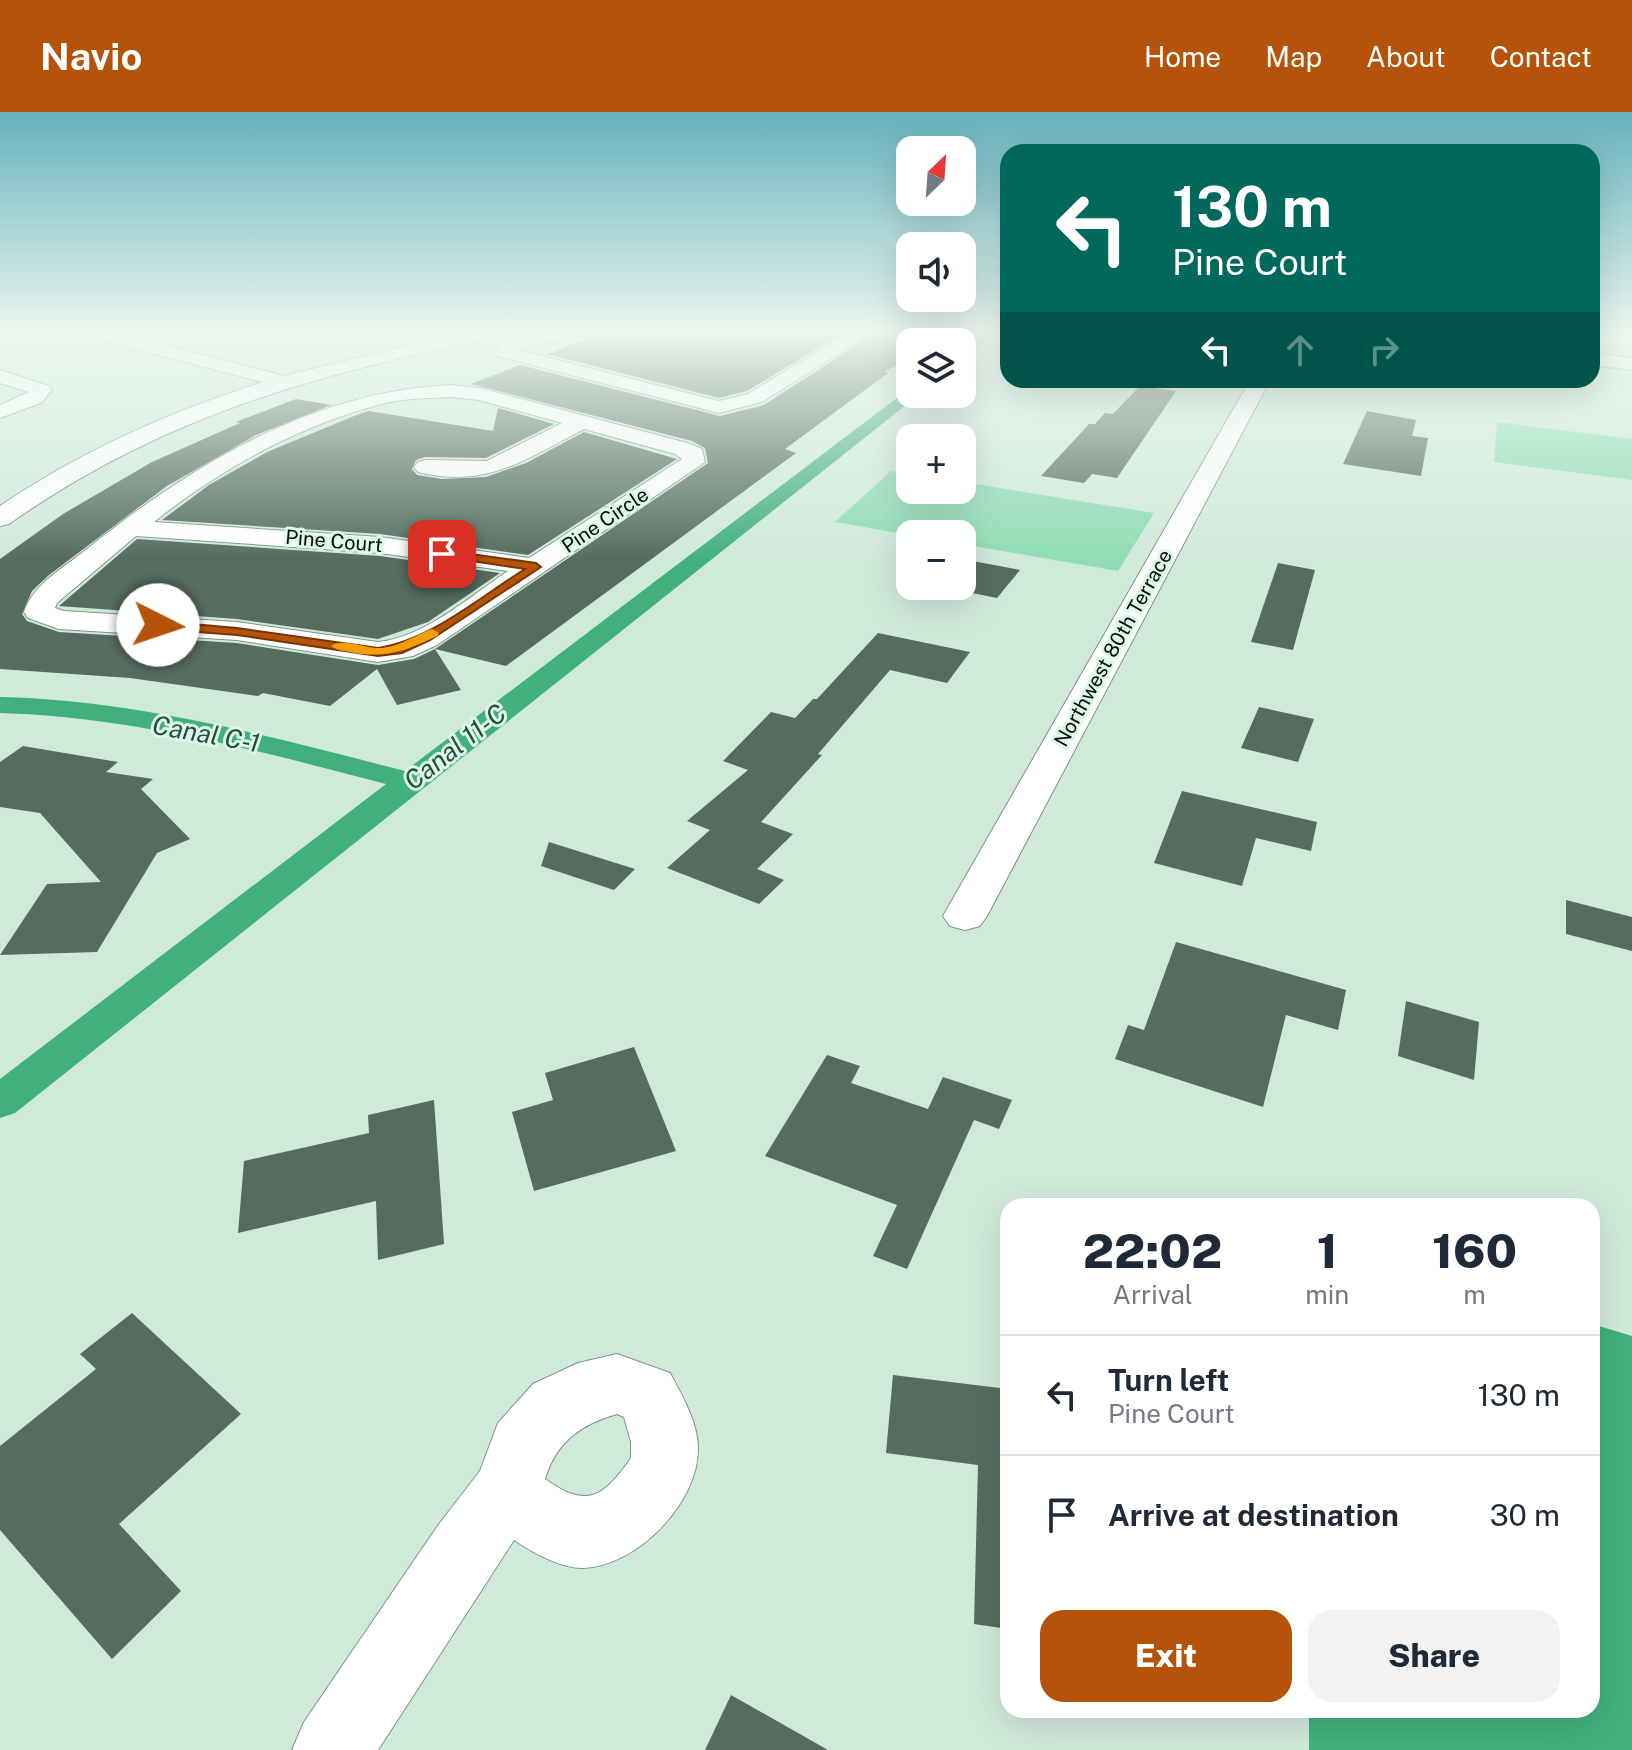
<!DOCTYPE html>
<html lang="en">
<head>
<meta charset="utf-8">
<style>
  :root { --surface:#fff; --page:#f2f2f3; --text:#1f2937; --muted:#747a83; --line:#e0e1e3; --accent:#b45309 }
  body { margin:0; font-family:"Public Sans",sans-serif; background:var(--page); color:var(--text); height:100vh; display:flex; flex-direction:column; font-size:30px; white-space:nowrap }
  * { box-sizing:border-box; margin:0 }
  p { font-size:26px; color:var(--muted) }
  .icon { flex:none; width:44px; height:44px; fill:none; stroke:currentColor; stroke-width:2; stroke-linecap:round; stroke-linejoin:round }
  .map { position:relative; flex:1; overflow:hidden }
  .drawer { position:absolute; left:1000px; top:1086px; width:600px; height:520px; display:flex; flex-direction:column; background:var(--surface); border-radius:24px; box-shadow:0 8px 32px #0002 }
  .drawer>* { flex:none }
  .hud { position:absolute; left:1000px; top:32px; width:600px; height:244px; border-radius:24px; box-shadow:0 8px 32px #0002; background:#00695c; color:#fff; overflow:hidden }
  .needle { width:52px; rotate:25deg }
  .tools { position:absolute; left:896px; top:24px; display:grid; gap:16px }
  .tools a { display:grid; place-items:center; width:80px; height:80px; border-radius:16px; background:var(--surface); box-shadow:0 8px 32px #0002; font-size:40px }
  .pin { position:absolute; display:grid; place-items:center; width:68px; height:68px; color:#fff; margin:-34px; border-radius:16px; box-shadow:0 4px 12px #0006 }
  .me { position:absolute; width:88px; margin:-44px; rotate:94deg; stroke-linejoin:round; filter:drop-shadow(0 0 6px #0008) }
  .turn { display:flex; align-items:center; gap:28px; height:168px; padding:0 40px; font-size:36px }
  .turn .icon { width:104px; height:104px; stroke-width:2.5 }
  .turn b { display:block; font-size:56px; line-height:68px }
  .lanes { display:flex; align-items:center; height:76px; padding:0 40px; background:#0003; justify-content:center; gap:40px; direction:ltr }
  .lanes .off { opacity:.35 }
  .eta { display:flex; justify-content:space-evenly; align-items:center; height:136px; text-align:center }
  .eta b { font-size:48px; font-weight:800; line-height:56px }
  .button { display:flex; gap:16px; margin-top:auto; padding:16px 40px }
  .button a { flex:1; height:92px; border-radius:24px; background:var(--accent); color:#fff; font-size:32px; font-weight:800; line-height:92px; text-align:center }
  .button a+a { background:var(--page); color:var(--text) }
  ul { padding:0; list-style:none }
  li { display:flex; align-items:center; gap:24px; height:120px; padding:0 40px; border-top:2px solid var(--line) }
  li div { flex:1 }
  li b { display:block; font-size:30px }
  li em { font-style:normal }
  header { display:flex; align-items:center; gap:48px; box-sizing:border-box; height:112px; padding:0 40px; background:var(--accent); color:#fff }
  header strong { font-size:38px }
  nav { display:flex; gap:44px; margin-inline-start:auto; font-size:28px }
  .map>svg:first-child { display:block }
</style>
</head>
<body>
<header>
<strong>Navio</strong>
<nav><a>Home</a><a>Map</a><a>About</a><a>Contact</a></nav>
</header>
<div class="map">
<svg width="1632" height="1638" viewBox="0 0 1632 1638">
  <rect width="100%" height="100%" fill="#d0eada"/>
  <!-- green -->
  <g fill="#8fddb4">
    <path d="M1497,310L1632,327V368L1494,350Z"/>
    <path d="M891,359L910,362V378H962V370L1154,401L1118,459L962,432V422L910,423L835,410Z"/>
  </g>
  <!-- water -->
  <path fill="#42b07d" d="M1592,1212L1632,1224V1638H1309V1598H1592Z"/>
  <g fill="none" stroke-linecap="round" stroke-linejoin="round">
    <!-- canal -->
    <g fill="#42b07d" fill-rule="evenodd">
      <path d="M981,219H998L962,246V234Z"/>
      <path d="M910,276V282H918L916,285L15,1001L0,1006V967L386,672C260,639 132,605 0,601V585C138,588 272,625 405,659Z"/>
    </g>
  </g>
  <!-- building -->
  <g fill="#556c5f">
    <path d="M655,220H845L747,279L719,286L547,242L590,226L599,227L612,222L635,226Z"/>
    <path d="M877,220H958L938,230H910V246L884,260L888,261L785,337L796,341L506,554L435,537L708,351L705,336L692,329L471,272L520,253L720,304L764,293Z"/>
    <path d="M1140,274L1176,279L1117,366L1092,362L1084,371L1041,364L1089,312H1095L1105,301L1113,302Z"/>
    <path d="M296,287L331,293L256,323L167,374L49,463L32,479L22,502L27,509L59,520L237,531L378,553L414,547L435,537L461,578L397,593L377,557L330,594L263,581L258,584L130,566L0,557V447L63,402L152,350L240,311L236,310Z"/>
    <path d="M498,296L554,312L486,346L425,345L416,348L412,357L417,363L442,367L486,365L526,351L584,320L677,347L528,443L380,422L162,408L209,373L267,340L359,302L369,299L493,319Z"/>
    <path d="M1367,299L1416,308L1412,324L1428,326L1421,364L1343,352Z"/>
    <path d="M137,427L380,444L500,461L428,510L378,527L237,507L59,494Z"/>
    <path d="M962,447L1020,458L997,486L962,479Z"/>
    <path d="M1278,451L1315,458L1293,538L1251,530Z"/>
    <path d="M878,521L970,540L947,571L890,558L818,642L822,643L761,710L793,722L757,757L784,768L759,792L667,756L710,718L687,709L748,658L723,649L771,600L795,606L813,587H817Z"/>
    <path d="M1259,595L1314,607L1298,650L1241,636Z"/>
    <path d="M23,634L118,650L106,660L153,667L141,677L190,727L157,741L97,840L0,843L47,772L101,770L40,701L0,695V650Z"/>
    <path d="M1182,679L1317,710L1311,739L1256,726L1242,774L1154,751Z"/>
    <path d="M549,730L635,757L614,778L541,754Z"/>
    <path d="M1566,788L1632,805V839L1566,822Z"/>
    <path d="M1176,830L1346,878L1338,918L1286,903L1263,995L1115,947L1128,913L1144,918Z"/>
    <path d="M1406,889L1479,910L1474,968L1398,944Z"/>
    <path d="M634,935L676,1039L534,1079L512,1000L553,988L545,961Z"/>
    <path d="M827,943L860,954L851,971L928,997L943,965L1012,988L999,1017L974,1008L907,1157L873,1144L897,1093L765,1044Z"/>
    <path d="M434,988L444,1132L378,1148L376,1089L238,1121L244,1049L369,1021L368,1003Z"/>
    <path d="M132,1201L241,1302L119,1412L181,1479L112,1547L0,1418V1334L96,1257L80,1242Z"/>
    <path d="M893,1263L1008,1277V1517L974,1512L978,1353L886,1341Z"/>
    <path d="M731,1583L828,1638H705Z"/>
  </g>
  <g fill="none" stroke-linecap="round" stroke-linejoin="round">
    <!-- minor casing -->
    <g stroke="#7d9588" stroke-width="2">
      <g id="minor">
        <path d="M79,219H111L284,264L447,224L472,219H511L502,224C320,261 163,303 9,412L0,414V394C81,339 169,300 263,270L82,223Z"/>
        <path d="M549,219H583L580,223L517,238L719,289L748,282L852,219H874L762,290L719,301L497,244L495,240L503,230Z"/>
        <path d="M1592,241L1632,246V258L1592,253Z"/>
        <path d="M0,258L49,274L52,278L41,291L0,306V293L29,280L0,271Z"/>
        <path d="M1250,268H1270L987,804L980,814L965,818L950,814L943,804Z"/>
        <path d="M452,273L480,276L691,332L702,337L705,350L437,533L413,544L378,550L237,528L59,517L28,506L24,500C33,472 65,455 87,437C193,352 313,279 452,273ZM452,285L479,288L562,311L487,349L426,348L418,350L414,355L418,360C487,377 526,347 584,317L675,342L682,347L529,446L380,425L154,410C222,355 306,310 390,290C410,286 432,286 452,285ZM136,424L380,441L508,459C469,485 425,525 378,530L237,510L64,499L55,496L57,491Z"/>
        <path d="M617,1242L670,1261C682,1283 698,1311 698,1336C699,1390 637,1455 582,1456C560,1456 532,1440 514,1428L378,1638H292L304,1610L439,1412L480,1359L498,1311L533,1272L578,1251ZM617,1302L624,1305L631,1330V1346C603,1386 587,1397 545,1367C556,1330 581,1312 617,1302Z"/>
      </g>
    </g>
    <!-- highway casing -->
    <g stroke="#7d9588" stroke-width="2">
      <path id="highway" d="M1592,220L1632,225V235L1592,230Z"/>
    </g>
    <!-- minor -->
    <use href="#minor" fill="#fff" fill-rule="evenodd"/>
    <!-- highway -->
    <use href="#highway" fill="#fff" fill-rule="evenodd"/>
  </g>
  <!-- sky -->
  <linearGradient id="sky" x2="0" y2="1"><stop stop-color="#65b2bd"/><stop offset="0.49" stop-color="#eaf6ee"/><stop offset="1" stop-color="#eaf6ee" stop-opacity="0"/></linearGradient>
  <rect width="1632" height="449" fill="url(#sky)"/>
  <!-- route -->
  <path fill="#b45309" stroke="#753606" stroke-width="2" d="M442,438L536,451L541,455L430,528L402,541L378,544L237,523L158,517L151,513L158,509L237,516L378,536C431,528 480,485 525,457L438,444V439Z"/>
  <!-- slow -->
  <path fill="#f59e0b" d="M432,517L439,521L437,524C408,538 387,546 355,541C346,539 338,539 331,534C342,526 362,535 376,536C397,537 413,524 432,517Z"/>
  <g text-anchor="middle" stroke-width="6" stroke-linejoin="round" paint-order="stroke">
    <!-- far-street labels -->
    <g font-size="20" fill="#060e0a" stroke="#ddf7e8">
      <text transform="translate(605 408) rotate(-34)" y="7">Pine Circle</text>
      <text transform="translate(334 429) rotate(5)" y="7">Pine Court</text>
      <text transform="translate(1113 536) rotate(-61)" y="7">Northwest 80th Terrace</text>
    </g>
    <!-- water labels -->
    <g font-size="26" font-style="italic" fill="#234f39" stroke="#ddf7e8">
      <text transform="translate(206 622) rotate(10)" y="9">Canal C-1</text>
      <text transform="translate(455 635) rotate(-38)" y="9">Canal 11-C</text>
    </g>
  </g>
</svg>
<div class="tools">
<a><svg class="needle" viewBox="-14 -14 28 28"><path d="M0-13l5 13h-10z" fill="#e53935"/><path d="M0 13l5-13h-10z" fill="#747a83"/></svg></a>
<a><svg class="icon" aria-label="sound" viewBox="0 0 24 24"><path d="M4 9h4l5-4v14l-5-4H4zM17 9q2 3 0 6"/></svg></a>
<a><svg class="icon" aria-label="layers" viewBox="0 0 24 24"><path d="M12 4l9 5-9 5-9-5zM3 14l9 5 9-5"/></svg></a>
<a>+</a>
<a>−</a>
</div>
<div class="pin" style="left:442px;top:442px;background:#d93025"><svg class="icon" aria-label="arrive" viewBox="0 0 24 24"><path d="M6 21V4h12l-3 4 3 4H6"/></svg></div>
<svg class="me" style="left:158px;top:513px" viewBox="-20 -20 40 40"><circle r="19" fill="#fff"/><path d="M0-13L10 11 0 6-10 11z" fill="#b45309"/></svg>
<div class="hud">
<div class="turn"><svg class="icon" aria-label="left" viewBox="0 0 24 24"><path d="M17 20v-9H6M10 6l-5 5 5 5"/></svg><div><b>130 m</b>Pine Court</div></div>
<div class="lanes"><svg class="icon" aria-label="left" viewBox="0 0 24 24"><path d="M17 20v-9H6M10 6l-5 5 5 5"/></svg><svg class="icon off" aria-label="ahead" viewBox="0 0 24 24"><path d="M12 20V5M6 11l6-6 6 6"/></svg><svg class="icon off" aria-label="right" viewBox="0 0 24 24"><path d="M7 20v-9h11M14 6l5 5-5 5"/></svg></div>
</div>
<section class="drawer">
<div class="eta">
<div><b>22:02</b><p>Arrival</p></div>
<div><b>1</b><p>min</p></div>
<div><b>160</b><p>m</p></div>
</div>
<ul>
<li><svg class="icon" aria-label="left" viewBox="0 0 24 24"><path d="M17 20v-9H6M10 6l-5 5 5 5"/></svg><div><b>Turn left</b><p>Pine Court</p></div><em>130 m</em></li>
<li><svg class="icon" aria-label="arrive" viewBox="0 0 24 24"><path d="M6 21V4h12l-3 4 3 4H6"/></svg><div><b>Arrive at destination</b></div><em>30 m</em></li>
</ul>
<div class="button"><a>Exit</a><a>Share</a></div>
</section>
</div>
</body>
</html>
